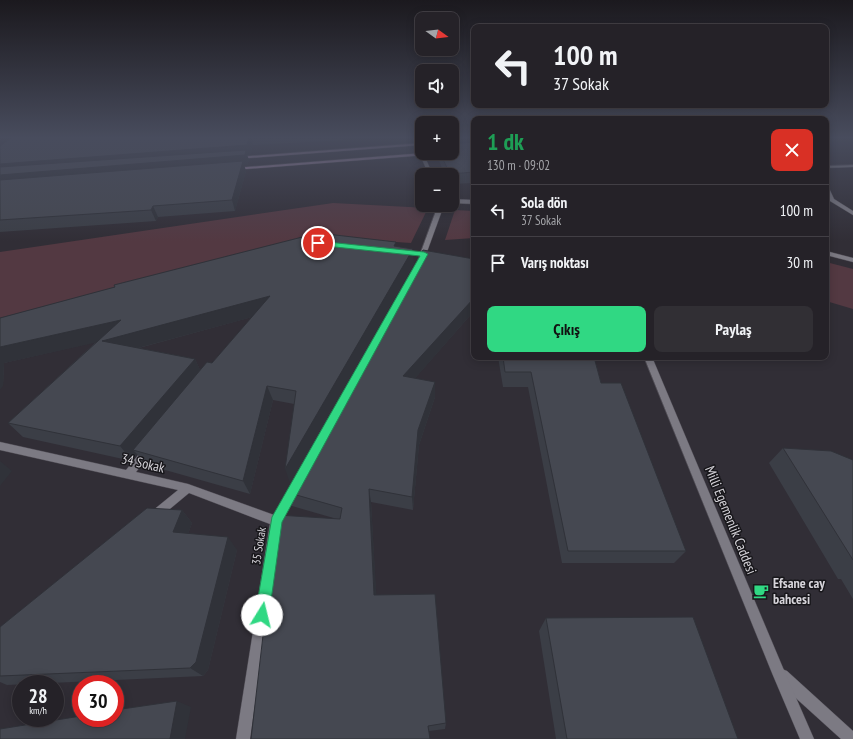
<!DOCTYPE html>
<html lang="tr">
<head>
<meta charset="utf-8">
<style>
  :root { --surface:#252228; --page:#312f34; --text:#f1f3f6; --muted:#a3a4a8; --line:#423f45; --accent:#30d883 }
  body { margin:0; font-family:"PT Sans Narrow",sans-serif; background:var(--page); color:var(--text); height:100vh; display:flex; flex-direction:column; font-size:15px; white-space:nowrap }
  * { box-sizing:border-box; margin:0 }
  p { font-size:13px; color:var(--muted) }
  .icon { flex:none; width:22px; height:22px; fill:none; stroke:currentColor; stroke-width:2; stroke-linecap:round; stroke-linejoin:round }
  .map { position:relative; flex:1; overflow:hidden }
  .drawer { position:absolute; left:471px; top:116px; width:358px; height:244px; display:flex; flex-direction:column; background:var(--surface); border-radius:8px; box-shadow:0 2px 10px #0003,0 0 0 1px var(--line) }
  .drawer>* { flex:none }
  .hud { position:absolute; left:471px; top:24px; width:358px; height:84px; border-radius:8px; box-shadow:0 2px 10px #0003,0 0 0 1px var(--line); background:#252228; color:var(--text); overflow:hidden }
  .needle { width:26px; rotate:105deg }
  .buttons { position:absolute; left:415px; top:12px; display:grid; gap:8px }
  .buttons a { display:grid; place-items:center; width:44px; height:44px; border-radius:8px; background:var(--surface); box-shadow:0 2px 10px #0003,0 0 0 1px var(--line); font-size:20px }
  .speed { position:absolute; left:12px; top:675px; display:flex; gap:8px; font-size:20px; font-weight:700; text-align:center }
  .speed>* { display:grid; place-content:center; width:52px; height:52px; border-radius:50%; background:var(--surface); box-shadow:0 2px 10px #0003,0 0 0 1px var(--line); line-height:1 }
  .speed small { font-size:10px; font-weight:400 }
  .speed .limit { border:6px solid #d22; background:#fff; color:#111 }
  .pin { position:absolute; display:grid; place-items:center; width:34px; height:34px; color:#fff; margin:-17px; border:2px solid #fff; border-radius:50%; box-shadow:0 1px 4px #0007 }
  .me { position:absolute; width:44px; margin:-22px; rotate:9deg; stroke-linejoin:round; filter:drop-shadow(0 0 3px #0008) }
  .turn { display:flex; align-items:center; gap:14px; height:84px; padding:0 16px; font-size:18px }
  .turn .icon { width:52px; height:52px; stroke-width:2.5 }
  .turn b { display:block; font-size:28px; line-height:34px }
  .round { display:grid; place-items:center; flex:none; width:42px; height:42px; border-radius:8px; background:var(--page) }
  .summary { display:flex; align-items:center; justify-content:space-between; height:68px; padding:0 16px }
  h1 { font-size:24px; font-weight:700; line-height:30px; color:#1e9e55 }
  .cta { display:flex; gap:8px; margin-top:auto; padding:8px 16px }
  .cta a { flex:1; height:46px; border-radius:8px; background:var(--accent); color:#111; font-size:16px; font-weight:700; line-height:46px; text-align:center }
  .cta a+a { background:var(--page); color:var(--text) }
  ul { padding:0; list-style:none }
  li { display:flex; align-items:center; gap:12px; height:52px; padding:0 16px; border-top:1px solid var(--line) }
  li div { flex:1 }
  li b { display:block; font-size:15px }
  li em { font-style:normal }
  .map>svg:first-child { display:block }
</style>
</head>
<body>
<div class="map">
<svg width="853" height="739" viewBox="0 0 853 739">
  <rect width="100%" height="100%" fill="#312e36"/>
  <!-- green -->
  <g fill="#533942">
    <path d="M333,203L428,208L411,243L307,236L0,318V252Z"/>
    <path d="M455,210L474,211V238L445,240Z"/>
    <path d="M826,262L853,269V309L826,301Z"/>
  </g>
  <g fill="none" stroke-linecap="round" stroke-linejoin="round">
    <!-- minor casing -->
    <g stroke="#4e4b53" stroke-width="1">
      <g id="minor">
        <path d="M413,137H417L419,145H415Z"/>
        <path d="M422,154L424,155L433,175H429L420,155Z"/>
        <path d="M853,165V167L826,168V166Z"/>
        <path d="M826,185L828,186L834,199L853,211V215L830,201L826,192Z"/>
        <path d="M452,199L474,200V204L452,203Z"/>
        <path d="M438,205H444L424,260L423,261H419L418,260Z"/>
        <path d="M826,251L853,258V262L826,255Z"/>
        <path d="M0,442L126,470L144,448L147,447L150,448L152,451L136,472L188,484L274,515L290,486L294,485L298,486L299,489L281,522L250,739H236L270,524L189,493L159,518L155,520L151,518L150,515L151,512L178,490L0,450Z"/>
        <path d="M782,669L787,671L853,731V739H841L777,681L775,676L777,671Z"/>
      </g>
    </g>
    <!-- tertiary casing -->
    <g stroke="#4e4b53" stroke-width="1">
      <path id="tertiary" d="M644,357H652L783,668L814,739H800L772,673Z"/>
    </g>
    <!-- secondary casing -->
    <g stroke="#4e4b53" stroke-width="1">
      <g id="secondary">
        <path d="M422,143V145L237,159L235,158L237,157Z"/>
        <path d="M423,153H442L440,154L234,170L232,169L234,168Z"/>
      </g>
    </g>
    <!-- minor -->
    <use href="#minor" fill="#7c7a83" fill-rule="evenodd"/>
    <!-- tertiary -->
    <use href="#tertiary" fill="#7c7a83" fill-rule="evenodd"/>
    <!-- secondary -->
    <use href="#secondary" fill="#9c83a0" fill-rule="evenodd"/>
  </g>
  <!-- wall -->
  <g fill="#3b3e46" fill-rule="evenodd">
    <path d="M12,137H392L343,141V140L253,145L250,155H247L249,160L247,165H244L246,171L235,211L158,217L156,221L0,232V144L1,145Z"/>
    <path d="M474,137V183L452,184V175H445L437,156V153H452Z"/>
    <path d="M397,246L414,263L290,483L294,404L273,400L250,494L144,464L137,454L132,461L23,437L8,423L96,342L4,363L3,386L0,318ZM252,317L212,363L200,370L195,359L139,348Z"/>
    <path d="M474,259V311L415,378L435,397L419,445L413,510L371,502L376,595L446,723L445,729L429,731L337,519L292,506L286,492Z"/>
    <path d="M498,357H594L601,383L686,551L674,563H562L528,387H503Z"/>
    <path d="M783,448L853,460V599L841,579H838L769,463Z"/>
    <path d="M182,510L192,523L188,534L237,550L208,670L203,676L7,685L0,682V627Z"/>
    <path d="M546,618L738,739H556L539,631Z"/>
  </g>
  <!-- shaded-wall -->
  <g fill="#303239">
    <path d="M251,137L253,145L250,155H247L249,160L247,165H244L246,171L235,211L232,200L0,186V164Z"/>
    <path d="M342,137H392L343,141Z"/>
    <path d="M474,138V148L452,151V141Z"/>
    <path d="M153,206L158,217L156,221L151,210Z"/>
    <path d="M413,249L414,263L290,483L285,469Z"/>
    <path d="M270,296L274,311L112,355L103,341L4,363L3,386L0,390V347L121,320Z"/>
    <path d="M474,298V311L404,391L403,376Z"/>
    <path d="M195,359L202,374L133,450L137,454L132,461L120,446Z"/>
    <path d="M435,382V397L419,445L413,510L412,497L418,430Z"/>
    <path d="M267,386L273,400L250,494L243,481Z"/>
    <path d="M0,461L12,471L0,486Z"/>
    <path d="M369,489L371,502L377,606L374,595Z"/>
    <path d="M182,510L192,523L184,545L173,532Z"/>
    <path d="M228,537L237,550L208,670L203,676L190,668Z"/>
    <path d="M177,701L191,707L185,739H170Z"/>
  </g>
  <!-- building -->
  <g fill="#454851" stroke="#303239">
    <path d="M12,137H249L247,145L0,164V146Z"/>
    <path d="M452,137H474V138L452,141Z"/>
    <path d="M474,142V172L450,174L440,153H452V143L453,144Z"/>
    <path d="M246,150L245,155L0,175V167Z"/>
    <path d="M243,161L232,200L153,206L151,210L0,220V180Z"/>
    <path d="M318,233L396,242L394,246L413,249L285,469L296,391L267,386L243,481L133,450L207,362L212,363L270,296L102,341L195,359L120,446L8,423L121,320L0,347V318L115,287L114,285Z"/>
    <path d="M423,250L474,259V298L403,376L435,382L418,430L412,497L369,489L374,595L435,594L446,723L428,726L430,739H251L267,601L278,515L340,519L342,508L286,492Z"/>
    <path d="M503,357H594L601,383H621L686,551H568L531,372H505Z"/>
    <path d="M783,448L831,451L853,460V560Z"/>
    <path d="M147,508L182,510L173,532L228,537L196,662L190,668L0,676V627Z"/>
    <path d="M693,617L738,739H567L546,618Z"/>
    <path d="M177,701L170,739H0V729L81,716V718H115V710Z"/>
  </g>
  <!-- sky -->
  <linearGradient id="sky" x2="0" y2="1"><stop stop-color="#1b191e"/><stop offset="0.57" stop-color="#484c5d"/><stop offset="1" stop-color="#484c5d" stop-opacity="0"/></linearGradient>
  <rect width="853" height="241" fill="url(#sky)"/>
  <!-- route -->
  <path fill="#30d883" stroke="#1f8c55" d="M318,241L424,252L428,254L282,522L269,615L267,619L262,621L257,619L255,615L272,517L420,256L316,245V242Z"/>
  <!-- icons -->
  <defs>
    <g id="cafe-bare" transform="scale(1.2)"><path d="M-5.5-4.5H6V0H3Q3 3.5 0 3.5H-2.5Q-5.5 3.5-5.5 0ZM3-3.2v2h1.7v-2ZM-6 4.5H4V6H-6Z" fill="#30d883" stroke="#18171b" stroke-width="2.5" paint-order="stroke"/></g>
  </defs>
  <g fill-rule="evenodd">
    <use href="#cafe-bare" x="761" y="591"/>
  </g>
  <g text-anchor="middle" stroke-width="3" stroke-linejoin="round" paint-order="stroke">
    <!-- street labels -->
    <g font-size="12" fill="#d7d5db" stroke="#18171b">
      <text transform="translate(259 546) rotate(-81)" y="4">35 Sokak</text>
    </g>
    <!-- near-street labels -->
    <g font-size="14" fill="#d7d5db" stroke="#18171b">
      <text transform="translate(143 463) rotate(13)" y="5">34 Sokak</text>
      <text transform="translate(731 520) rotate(68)" y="5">Milli Egemenlik Caddesi</text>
    </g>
    <!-- near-poi labels -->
    <g font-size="14" font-weight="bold" fill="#d7d5db" stroke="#18171b" text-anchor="start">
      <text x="773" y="588">Efsane cay<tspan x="773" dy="16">bahcesi</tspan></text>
    </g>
  </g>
</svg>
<div class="buttons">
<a><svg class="needle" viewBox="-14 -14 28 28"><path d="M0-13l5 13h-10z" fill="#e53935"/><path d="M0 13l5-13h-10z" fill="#a3a4a8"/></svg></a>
<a><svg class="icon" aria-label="sound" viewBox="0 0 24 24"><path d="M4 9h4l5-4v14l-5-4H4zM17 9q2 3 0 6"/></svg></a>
<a>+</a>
<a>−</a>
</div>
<div class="speed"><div>28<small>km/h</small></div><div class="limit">30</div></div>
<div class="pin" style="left:318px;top:243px;background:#d93025"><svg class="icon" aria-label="arrive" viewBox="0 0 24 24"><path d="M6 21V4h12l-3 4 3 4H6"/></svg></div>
<svg class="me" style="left:262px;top:615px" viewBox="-20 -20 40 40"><circle r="19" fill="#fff"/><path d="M0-13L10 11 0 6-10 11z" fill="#30d883"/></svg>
<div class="hud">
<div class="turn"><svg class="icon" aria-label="left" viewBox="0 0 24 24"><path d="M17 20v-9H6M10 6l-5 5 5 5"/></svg><div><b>100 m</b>37 Sokak</div></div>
</div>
<section class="drawer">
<div class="summary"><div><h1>1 dk</h1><p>130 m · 09:02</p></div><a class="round" style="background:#d93025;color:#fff"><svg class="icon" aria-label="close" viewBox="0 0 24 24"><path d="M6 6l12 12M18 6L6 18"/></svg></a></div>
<ul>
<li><svg class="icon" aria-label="left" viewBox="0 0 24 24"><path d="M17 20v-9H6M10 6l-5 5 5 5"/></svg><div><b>Sola dön</b><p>37 Sokak</p></div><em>100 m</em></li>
<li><svg class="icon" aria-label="arrive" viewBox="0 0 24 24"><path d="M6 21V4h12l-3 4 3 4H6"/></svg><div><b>Varış noktası</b></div><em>30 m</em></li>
</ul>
<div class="cta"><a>Çıkış</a><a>Paylaş</a></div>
</section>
</div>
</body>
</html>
